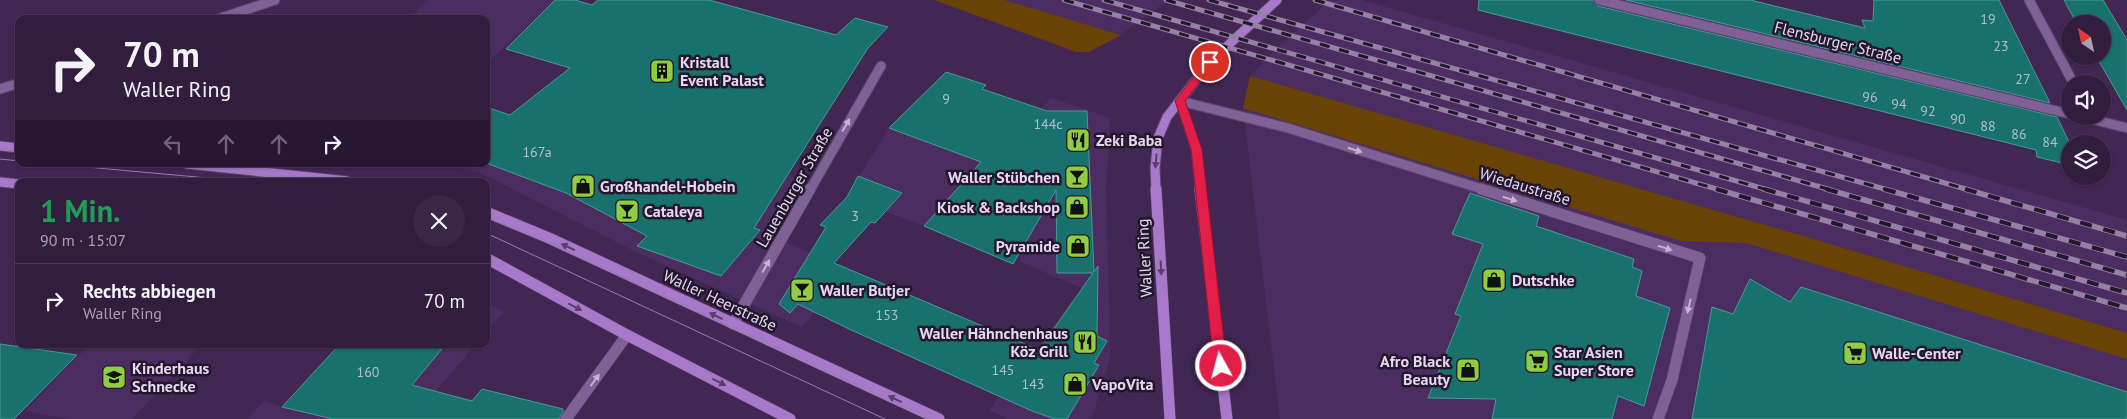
<!DOCTYPE html>
<html lang="de">
<head>
<meta charset="utf-8">
<style>
  :root { --surface:#321d3f; --page:#3a2646; --text:#f1f3f6; --muted:#a8a2b0; --line:#4d3b59 }
  body { margin:0; font-family:"PT Sans",sans-serif; background:var(--page); color:var(--text); height:100vh; display:flex; flex-direction:column; font-size:19px; white-space:nowrap }
  * { box-sizing:border-box; margin:0 }
  p { font-size:16px; color:var(--muted) }
  .icon { flex:none; width:28px; height:28px; fill:none; stroke:currentColor; stroke-width:2; stroke-linecap:round; stroke-linejoin:round }
  .map { position:relative; flex:1; overflow:hidden }
  .side { position:absolute; left:15px; top:178px; width:475px; height:170px; display:flex; flex-direction:column; background:var(--surface); border-radius:10px; box-shadow:0 1px 4px #0004,0 0 0 1px var(--line) }
  .side>* { flex:none }
  .guide { position:absolute; left:15px; top:15px; width:475px; height:152px; border-radius:10px; box-shadow:0 1px 4px #0004,0 0 0 1px var(--line); background:#321d3f; color:var(--text); overflow:hidden }
  .needle { width:32px; rotate:326deg }
  .controls { position:absolute; left:2061px; top:15px; display:grid; gap:10px }
  .controls a { display:grid; place-items:center; width:50px; height:50px; border-radius:50%; background:var(--surface); box-shadow:0 1px 4px #0004,0 0 0 1px var(--line); font-size:25px }
  .pin { position:absolute; display:grid; place-items:center; width:42px; height:42px; color:#fff; margin:-21px; border:2px solid #fff; border-radius:50%; box-shadow:0 1px 5px #0007 }
  .me { position:absolute; width:55px; margin:-28px; rotate:353deg; stroke-linejoin:round; filter:drop-shadow(0 0 4px #0008) }
  .turn { display:flex; align-items:center; gap:18px; height:105px; padding:0 25px; font-size:22px }
  .turn .icon { width:65px; height:65px; stroke-width:2.5 }
  .turn b { display:block; font-size:35px; line-height:42px }
  .lanes { display:flex; align-items:center; height:48px; padding:0 25px; background:#0003; justify-content:center; gap:25px; direction:ltr }
  .lanes .off { opacity:.35 }
  .round { display:grid; place-items:center; flex:none; width:52px; height:52px; border-radius:26px; background:var(--page) }
  .overview { display:flex; align-items:center; justify-content:space-between; height:85px; padding:0 25px }
  h1 { font-size:30px; font-weight:600; line-height:38px; color:#1e9e55 }
  ul { padding:0; list-style:none }
  li { display:flex; align-items:center; gap:15px; height:75px; padding:0 25px; border-top:1px solid var(--line) }
  li div { flex:1 }
  li b { display:block; font-size:19px }
  li em { font-style:normal }
  .map>svg:first-child { display:block }
</style>
</head>
<body>
<div class="map">
<svg width="2127" height="419" viewBox="0 0 2127 419">
  <rect width="100%" height="100%" fill="#422754"/>
  <!-- built -->
  <g fill="#4c2d61">
    <path d="M429,0H554L486,64V19H407Z"/>
    <path d="M979,0H1168L1111,42Z"/>
    <path d="M1329,0H1362L2127,220V419H1280L1243,108L1250,76L1282,43L1321,9Z"/>
    <path d="M1051,98L1110,118L1106,188L1110,358L1093,415L1087,419H1008L989,410L1082,288L1020,262L1023,129Z"/>
    <path d="M486,107L525,120L670,141L800,177L767,234L854,271L801,327L632,250L479,172L432,164H486Z"/>
    <path d="M903,114L922,121L987,164L971,173L925,226L847,197L889,128Z"/>
    <path d="M486,302L504,312L486,332Z"/>
    <path d="M90,344H202L132,419H68L26,411Z"/>
    <path d="M340,344H476L412,419H248L264,401L282,407Z"/>
  </g>
  <!-- green -->
  <g fill="#694205">
    <path d="M934,0H1004L1121,35L1089,52H1076Z"/>
    <path d="M1250,76L1817,240L2127,333V359L1746,243L1681,241L1243,108Z"/>
  </g>
  <!-- building -->
  <g fill="#19716d" stroke="#469b96">
    <path d="M555,0H575L592,5L598,0H709L836,35L855,18L888,27L868,48L821,122L754,228L760,230L721,276L637,246L647,236L566,193L486,163V107L510,115L570,68L506,49Z"/>
    <path d="M1479,0H1593L1598,6L2057,117L2070,144V165L2037,157L2036,150L1478,10Z"/>
    <path d="M1626,0H1750L1865,28L1862,20L1873,21L1874,0H1999L2050,103Z"/>
    <path d="M2064,0H2103L2127,40V110L2096,56H2102V24H2077Z"/>
    <path d="M946,72L986,85L982,89L1047,111H1087L1094,272L1098,266L1097,336L1107,341L1094,363L1099,365L1067,419H1055L1032,411L849,329L798,304L790,313L779,304L826,227L820,225L847,197L858,176L902,193L875,223L871,222L834,263L1039,350L1093,273H1057L1056,190L1013,264L924,226L981,162L889,128Z"/>
    <path d="M1470,193L1539,216L1536,226L1634,259L1632,267L1642,271L1636,296L1670,308L1644,406L1618,396L1612,419H1492L1496,399L1428,398L1461,316L1455,314L1483,244L1452,234Z"/>
    <path d="M1750,279L1790,302L1801,287L2127,392V419H1692L1712,307L1733,314Z"/>
    <path d="M0,344L77,355L14,419H0Z"/>
    <path d="M340,344H446L412,385L472,401L482,389L563,409V411L559,419H333L282,407Z"/>
  </g>
  <g fill="none" stroke-linecap="round" stroke-linejoin="round">
    <!-- street-far1 casing -->
    <g stroke="#5c436d" stroke-width="11">
      <g id="street-far1">
        <path d="M1599,0L2070,114"/>
        <path d="M2029,0L2074,84"/>
        <path d="M218,19L275,0"/>
        <path d="M0,89L19,83"/>
        <path d="M1180,101L1288,128L1485,190"/>
        <path d="M2079,116L2127,128"/>
        <path d="M810,190L881,66"/>
      </g>
    </g>
    <!-- street casing -->
    <g stroke="#5c436d" stroke-width="12">
      <g id="street">
        <path d="M1481,189L1700,258L1672,380L1658,419"/>
        <path d="M733,324L810,189"/>
        <path d="M566,419L627,335"/>
      </g>
    </g>
    <!-- secondary-far1 casing -->
    <g stroke="#5c436d" stroke-width="11">
      <g id="secondary-far1">
        <path d="M1180,101L1196,149L1200,190"/>
        <path d="M0,146L19,148"/>
        <path d="M187,164L347,181"/>
        <path d="M0,182L19,184"/>
        <path d="M1156,190L1155,168L1158,138L1167,117L1210,62L1277,0"/>
      </g>
    </g>
    <!-- secondary casing -->
    <g stroke="#5c436d" stroke-width="12">
      <g id="secondary">
        <path d="M1156,189L1170,419"/>
        <path d="M1200,189L1227,419"/>
        <path d="M486,212L549,238L939,419"/>
        <path d="M486,258L627,335L790,419"/>
      </g>
    </g>
    <!-- street-far1 -->
    <use href="#street-far1" stroke="#7f6195" stroke-width="9"/>
    <!-- street -->
    <use href="#street" stroke="#7f6195" stroke-width="11"/>
    <!-- secondary-far1 -->
    <use href="#secondary-far1" stroke="#a878cb" stroke-width="9"/>
    <!-- secondary -->
    <use href="#secondary" stroke="#a878cb" stroke-width="11"/>
    <!-- tram -->
    <g stroke="#9681a5" stroke-width="1">
      <path d="M0,149L19,151"/>
      <path d="M0,159L19,161"/>
      <path d="M53,164L241,181"/>
      <path d="M156,164L325,181"/>
      <path d="M486,217L544,240L931,419"/>
      <path d="M486,233L885,419"/>
    </g>
    <!-- rail-far1 casing -->
    <g stroke="#9681a5" stroke-width="5">
      <g id="rail-far1">
        <path d="M1064,0L1720,190"/>
        <path d="M1104,0L1768,190"/>
        <path d="M1166,0L1831,190"/>
        <path d="M1209,0L1888,190"/>
        <path d="M1315,0L1969,190"/>
      </g>
    </g>
    <!-- rail casing -->
    <g stroke="#9681a5" stroke-width="5.5">
      <g id="rail">
        <path d="M1716,189L2127,308"/>
        <path d="M1764,189L2127,293"/>
        <path d="M1826,189L2127,275"/>
        <path d="M1884,189L2127,257"/>
        <path d="M1965,189L2127,236"/>
      </g>
    </g>
    <!-- rail-far1 -->
    <use href="#rail-far1" stroke="#22172b" stroke-width="3" stroke-dasharray="10" stroke-linecap="butt"/>
    <!-- rail -->
    <use href="#rail" stroke="#22172b" stroke-width="4" stroke-dasharray="12" stroke-linecap="butt"/>
  </g>
  <!-- one-way arrows -->
  <defs><path id="oneway-solid" d="M-6-.8H1V-3.2L6.5 0L1 3.2V.8H-6Z" transform="scale(1.25)"/></defs>
  <g fill="#c6b3d6">
    <use href="#oneway-solid" transform="translate(846 125) rotate(-60)"/>
    <use href="#oneway-solid" transform="translate(1355 150) rotate(17)"/>
    <use href="#oneway-solid" transform="translate(1510 199) rotate(17)"/>
    <use href="#oneway-solid" transform="translate(1665 248) rotate(17)"/>
    <use href="#oneway-solid" transform="translate(766 266) rotate(-60)"/>
    <use href="#oneway-solid" transform="translate(1689 306) rotate(103)"/>
    <use href="#oneway-solid" transform="translate(595 380) rotate(-54)"/>
  </g>
  <g fill="#583e6b">
    <use href="#oneway-solid" transform="translate(1156 161) rotate(95)"/>
    <use href="#oneway-solid" transform="translate(568 247) rotate(-155)"/>
    <use href="#oneway-solid" transform="translate(1161 268) rotate(87)"/>
    <use href="#oneway-solid" transform="translate(575 307) rotate(28)"/>
    <use href="#oneway-solid" transform="translate(716 316) rotate(-155)"/>
    <use href="#oneway-solid" transform="translate(719 382) rotate(27)"/>
    <use href="#oneway-solid" transform="translate(895 399) rotate(-155)"/>
  </g>
  <!-- route -->
  <path fill="#e11d48" stroke="#92132f" d="M1210,59L1215,62L1185,101L1202,149L1227,366L1225,370L1221,371L1216,370L1214,366L1191,149L1175,101L1206,60Z"/>
  <!-- icons -->
  <defs>
    <g id="building-square" transform="scale(1.25)"><rect x="-9" y="-9" width="18" height="18" rx="4" fill="#91cd40" stroke="#22172b"/><path d="M-4-6H4V6H1V3H-1V6H-4ZM-2.5-4.3h1.7v1.8h-1.7ZM.8-4.3h1.7v1.8H.8ZM-2.5-1h1.7V.8h-1.7ZM.8-1h1.7V.8H.8Z" fill="#111"/></g>
    <g id="restaurant-square" transform="scale(1.25)"><rect x="-9" y="-9" width="18" height="18" rx="4" fill="#91cd40" stroke="#22172b"/><path d="M-5-6h1v4h1v-4h1v4h1v-4h1v5L-1.5 .5V6h-2V.5L-5-1ZM5-6V6H3V1.5H1.5Q1.5-4 5-6Z" fill="#111"/></g>
    <g id="bar-square" transform="scale(1.25)"><rect x="-9" y="-9" width="18" height="18" rx="4" fill="#91cd40" stroke="#22172b"/><path d="M-6-5H6L.8 .8V4.5H3.5V6h-7V4.5H-.8V.8Z" fill="#111"/></g>
    <g id="shop-square" transform="scale(1.25)"><rect x="-9" y="-9" width="18" height="18" rx="4" fill="#91cd40" stroke="#22172b"/><path d="M-5-2.5h2.3a2.7 3.5 0 0 1 5.4 0H5L5.5 6h-11ZM-1.5-2.5h3a1.5 2.3 0 0 0-3 0Z" fill="#111"/></g>
    <g id="supermarket-square" transform="scale(1.25)"><rect x="-9" y="-9" width="18" height="18" rx="4" fill="#91cd40" stroke="#22172b"/><path d="M-6-5.5h2.5l.6 2H6L4.5 2H-2.5L-4.4-4H-6ZM-1.5 3.2a1.3 1.3 0 1 0 .1 0ZM3 3.2a1.3 1.3 0 1 0 .1 0Z" fill="#111"/></g>
    <g id="school-square" transform="scale(1.25)"><rect x="-9" y="-9" width="18" height="18" rx="4" fill="#91cd40" stroke="#22172b"/><path d="M0-5L7-2L0 1L-7-2ZM-4 1L0 2.5L4 1V4Q0 6-4 4Z" fill="#111"/></g>
  </defs>
  <g fill-rule="evenodd">
    <use href="#building-square" x="662" y="71"/>
    <use href="#restaurant-square" x="1078" y="140"/>
    <use href="#bar-square" x="1077" y="177"/>
    <use href="#shop-square" x="583" y="186"/>
    <use href="#shop-square" x="1077" y="207"/>
    <use href="#bar-square" x="627" y="211"/>
    <use href="#shop-square" x="1078" y="246"/>
    <use href="#shop-square" x="1494" y="280"/>
    <use href="#bar-square" x="802" y="290"/>
    <use href="#restaurant-square" x="1085" y="342"/>
    <use href="#supermarket-square" x="1855" y="353"/>
    <use href="#supermarket-square" x="1537" y="361"/>
    <use href="#shop-square" x="1468" y="370"/>
    <use href="#school-square" x="114" y="377"/>
    <use href="#shop-square" x="1075" y="384"/>
  </g>
  <g text-anchor="middle" stroke-width="5" stroke-linejoin="round" paint-order="stroke">
    <!-- number labels -->
    <g font-size="14" fill="#b2bdd1">
      <text x="1988" y="24">19</text>
      <text x="2001" y="51">23</text>
      <text x="2023" y="84">27</text>
      <text x="1870" y="102">96</text>
      <text x="946" y="104">9</text>
      <text x="1899" y="109">94</text>
      <text x="1928" y="116">92</text>
      <text x="1958" y="124">90</text>
      <text x="1048" y="129">144c</text>
      <text x="1988" y="131">88</text>
      <text x="2019" y="139">86</text>
      <text x="2050" y="147">84</text>
      <text x="537" y="157">167a</text>
      <text x="855" y="221">3</text>
      <text x="887" y="320">153</text>
      <text x="1003" y="375">145</text>
      <text x="368" y="377">160</text>
      <text x="1033" y="389">143</text>
    </g>
    <!-- street labels -->
    <g font-size="16" fill="#e5d6f2" stroke="#22172b">
      <text transform="translate(1838 42) rotate(14)" y="6">Flensburger Straße</text>
      <text transform="translate(1525 186) rotate(17)" y="6">Wiedaustraße</text>
      <text transform="translate(794 187) rotate(-60)" y="6">Lauenburger Straße</text>
      <text transform="translate(1144 258) rotate(-93)" y="6">Waller Ring</text>
      <text transform="translate(720 300) rotate(25)" y="6">Waller Heerstraße</text>
    </g>
    <!-- poi labels -->
    <g font-size="16" font-weight="bold" fill="#e5d6f2" stroke="#22172b" text-anchor="start">
      <text x="680" y="68">Kristall<tspan x="680" dy="18">Event Palast</tspan></text>
      <text x="1096" y="146">Zeki Baba</text>
      <text x="1060" y="183" text-anchor="end">Waller Stübchen</text>
      <text x="600" y="192">Großhandel-Hobein</text>
      <text x="1060" y="213" text-anchor="end">Kiosk &amp; Backshop</text>
      <text x="644" y="217">Cataleya</text>
      <text x="1060" y="252" text-anchor="end">Pyramide</text>
      <text x="1512" y="286">Dutschke</text>
      <text x="820" y="296">Waller Butjer</text>
      <text x="1068" y="339" text-anchor="end">Waller Hähnchenhaus<tspan x="1068" dy="18">Köz Grill</tspan></text>
      <text x="1554" y="358">Star Asien<tspan x="1554" dy="18">Super Store</tspan></text>
      <text x="1872" y="359">Walle-Center</text>
      <text x="1450" y="367" text-anchor="end">Afro Black<tspan x="1450" dy="18">Beauty</tspan></text>
      <text x="132" y="374">Kinderhaus<tspan x="132" dy="18">Schnecke</tspan></text>
      <text x="1092" y="390">VapoVita</text>
    </g>
  </g>
</svg>
<div class="controls">
<a><svg class="needle" viewBox="-14 -14 28 28"><path d="M0-13l5 13h-10z" fill="#e53935"/><path d="M0 13l5-13h-10z" fill="#a8a2b0"/></svg></a>
<a><svg class="icon" aria-label="sound" viewBox="0 0 24 24"><path d="M4 9h4l5-4v14l-5-4H4zM17 9q2 3 0 6"/></svg></a>
<a><svg class="icon" aria-label="layers" viewBox="0 0 24 24"><path d="M12 4l9 5-9 5-9-5zM3 14l9 5 9-5"/></svg></a>
</div>
<div class="pin" style="left:1210px;top:62px;background:#d93025"><svg class="icon" aria-label="arrive" viewBox="0 0 24 24"><path d="M6 21V4h12l-3 4 3 4H6"/></svg></div>
<svg class="me" style="left:1221px;top:366px" viewBox="-20 -20 40 40"><circle r="17" fill="#e11d48" stroke="#fff" stroke-width="3"/><path d="M0-11L8 9 0 5-8 9z" fill="#fff"/></svg>
<div class="guide">
<div class="turn"><svg class="icon" aria-label="right" viewBox="0 0 24 24"><path d="M7 20v-9h11M14 6l5 5-5 5"/></svg><div><b>70 m</b>Waller Ring</div></div>
<div class="lanes"><svg class="icon off" aria-label="left" viewBox="0 0 24 24"><path d="M17 20v-9H6M10 6l-5 5 5 5"/></svg><svg class="icon off" aria-label="ahead" viewBox="0 0 24 24"><path d="M12 20V5M6 11l6-6 6 6"/></svg><svg class="icon off" aria-label="ahead" viewBox="0 0 24 24"><path d="M12 20V5M6 11l6-6 6 6"/></svg><svg class="icon" aria-label="right" viewBox="0 0 24 24"><path d="M7 20v-9h11M14 6l5 5-5 5"/></svg></div>
</div>
<section class="side">
<div class="overview"><div><h1>1 Min.</h1><p>90 m · 15:07</p></div><a class="round"><svg class="icon" aria-label="close" viewBox="0 0 24 24"><path d="M6 6l12 12M18 6L6 18"/></svg></a></div>
<ul>
<li><svg class="icon" aria-label="right" viewBox="0 0 24 24"><path d="M7 20v-9h11M14 6l5 5-5 5"/></svg><div><b>Rechts abbiegen</b><p>Waller Ring</p></div><em>70 m</em></li>
</ul>
</section>
</div>
</body>
</html>
